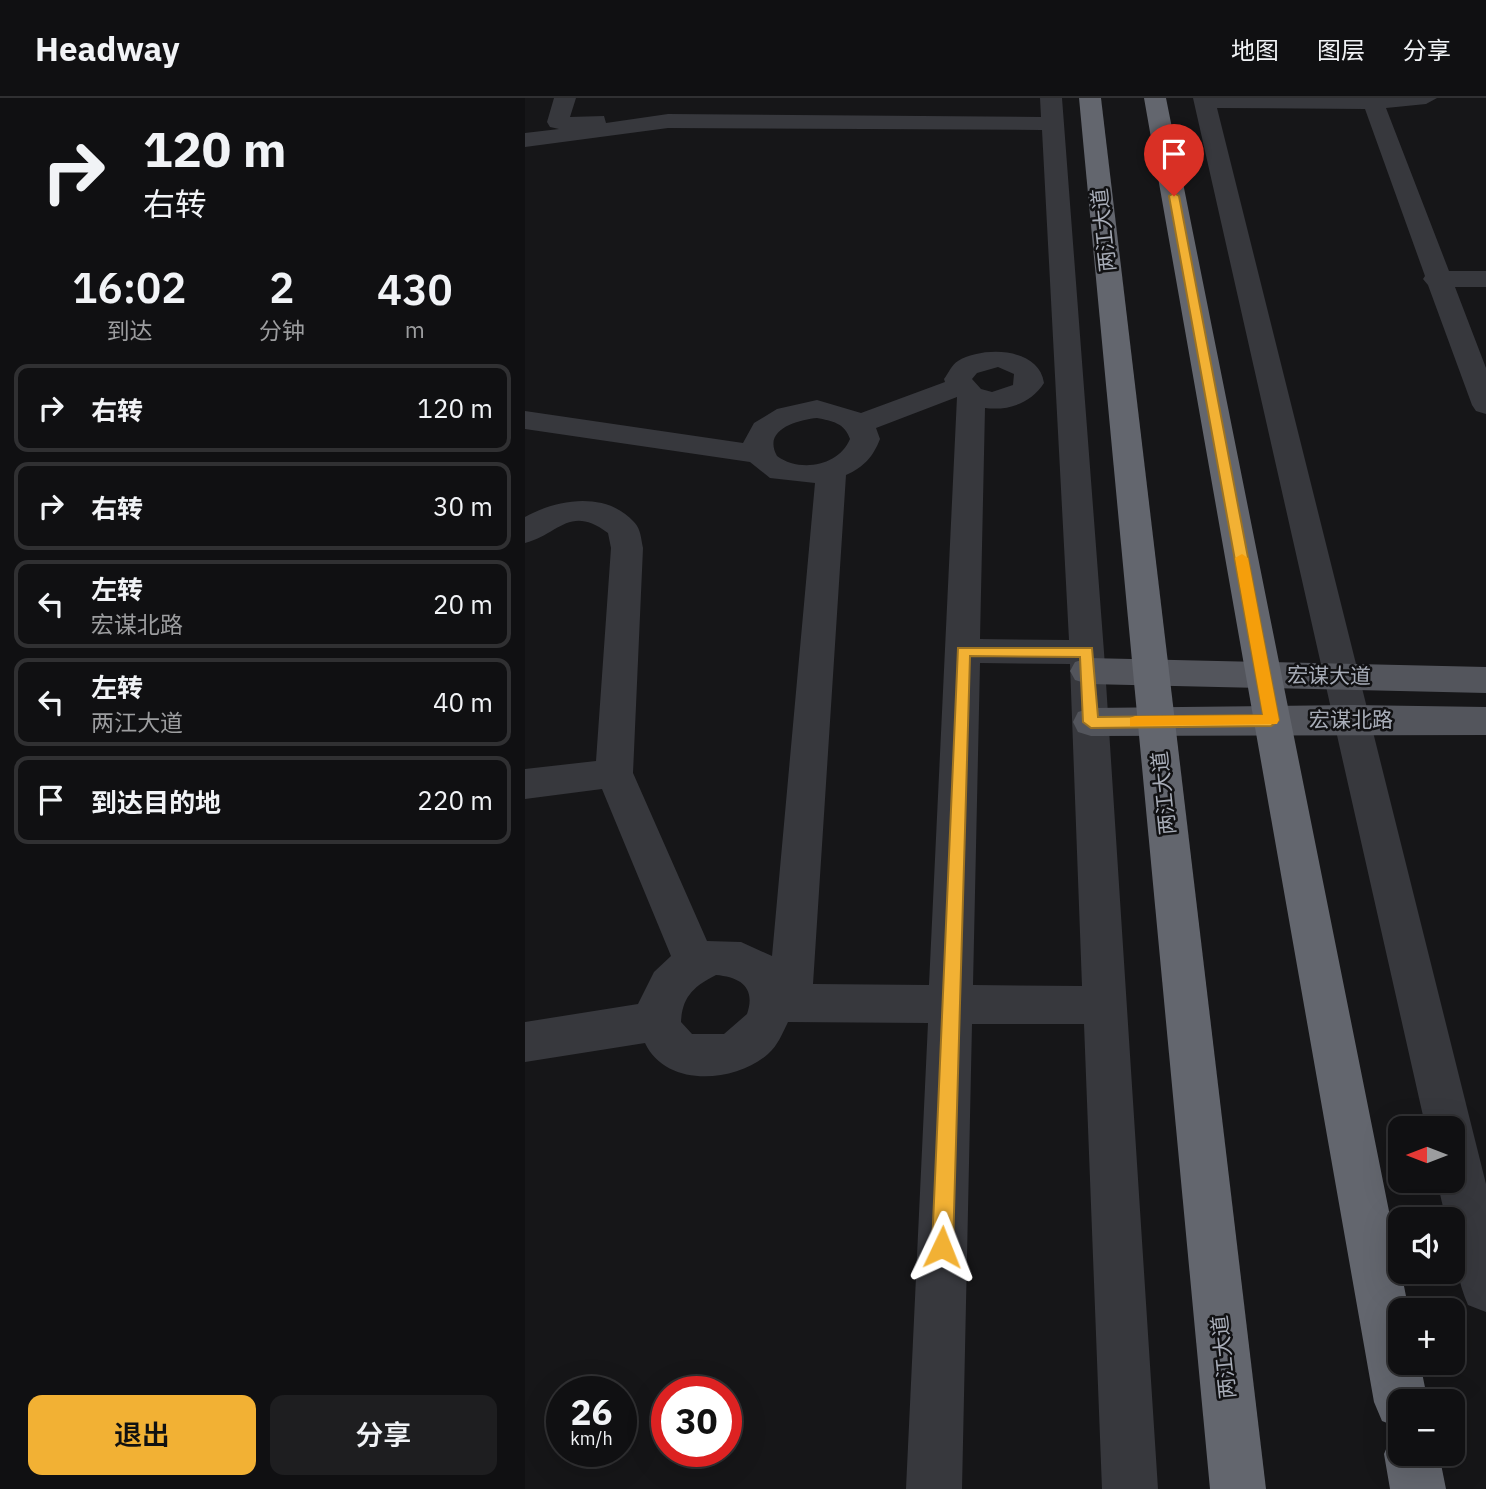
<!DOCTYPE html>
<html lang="zh">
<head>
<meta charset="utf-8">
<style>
  :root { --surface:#101012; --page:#1e1e20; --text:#f1f3f6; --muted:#9c9d9f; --line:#303032; --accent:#f2b134 }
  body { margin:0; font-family:"IBM Plex Sans","Noto Sans SC",sans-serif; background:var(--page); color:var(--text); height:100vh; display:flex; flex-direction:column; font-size:26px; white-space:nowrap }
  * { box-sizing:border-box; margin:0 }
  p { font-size:23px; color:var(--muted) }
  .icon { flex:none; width:38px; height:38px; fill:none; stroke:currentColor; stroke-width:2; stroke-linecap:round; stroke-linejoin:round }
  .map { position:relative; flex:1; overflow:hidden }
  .panel { display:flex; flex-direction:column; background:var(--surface); width:525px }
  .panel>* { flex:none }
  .hud { background:#101012; color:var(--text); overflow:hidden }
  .needle { width:46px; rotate:270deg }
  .tools { position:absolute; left:863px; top:1018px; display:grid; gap:14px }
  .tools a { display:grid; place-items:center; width:77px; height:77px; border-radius:14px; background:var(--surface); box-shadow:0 7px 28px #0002,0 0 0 2px var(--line); font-size:35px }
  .speed { position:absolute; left:21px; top:1278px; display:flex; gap:14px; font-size:35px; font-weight:700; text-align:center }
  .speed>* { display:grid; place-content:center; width:91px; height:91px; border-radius:50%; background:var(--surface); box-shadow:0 7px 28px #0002,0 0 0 2px var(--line); line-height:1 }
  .speed small { font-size:18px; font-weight:400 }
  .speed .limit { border:10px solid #d22; background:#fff; color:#111 }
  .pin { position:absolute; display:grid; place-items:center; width:60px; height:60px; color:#fff; margin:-72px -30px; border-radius:50% 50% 50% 0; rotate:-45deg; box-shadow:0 0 7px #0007 }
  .pin .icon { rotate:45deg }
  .me { position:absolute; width:77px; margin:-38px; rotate:2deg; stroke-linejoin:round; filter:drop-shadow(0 0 5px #0008) }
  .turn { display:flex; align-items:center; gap:24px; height:147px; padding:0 28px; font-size:32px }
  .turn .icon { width:91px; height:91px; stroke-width:2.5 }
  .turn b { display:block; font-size:49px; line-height:60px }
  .eta { display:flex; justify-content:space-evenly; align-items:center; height:119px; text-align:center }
  .eta b { font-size:42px; font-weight:600; line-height:49px }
  .action { display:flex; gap:14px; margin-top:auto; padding:14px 28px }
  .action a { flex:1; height:80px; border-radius:14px; background:var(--accent); color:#111; font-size:28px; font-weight:600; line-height:80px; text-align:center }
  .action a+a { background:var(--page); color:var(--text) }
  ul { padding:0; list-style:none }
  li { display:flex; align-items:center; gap:21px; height:88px; margin:0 14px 10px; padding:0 14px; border:4px solid var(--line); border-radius:14px }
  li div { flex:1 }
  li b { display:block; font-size:26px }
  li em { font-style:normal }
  header { display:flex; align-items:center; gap:42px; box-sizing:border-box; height:98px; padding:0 35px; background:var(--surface); border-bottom:2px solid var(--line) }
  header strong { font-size:33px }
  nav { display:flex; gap:38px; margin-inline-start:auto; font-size:24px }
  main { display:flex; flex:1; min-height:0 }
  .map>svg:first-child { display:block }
</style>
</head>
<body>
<header>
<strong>Headway</strong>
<nav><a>地图</a><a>图层</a><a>分享</a></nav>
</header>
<main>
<section class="panel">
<div class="hud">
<div class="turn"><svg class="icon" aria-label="right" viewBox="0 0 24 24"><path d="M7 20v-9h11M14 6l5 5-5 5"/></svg><div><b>120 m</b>右转</div></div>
</div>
<div class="eta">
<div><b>16:02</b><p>到达</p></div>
<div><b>2</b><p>分钟</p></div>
<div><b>430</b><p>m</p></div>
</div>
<ul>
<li><svg class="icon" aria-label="right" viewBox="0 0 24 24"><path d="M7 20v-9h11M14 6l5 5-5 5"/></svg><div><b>右转</b></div><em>120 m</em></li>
<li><svg class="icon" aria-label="right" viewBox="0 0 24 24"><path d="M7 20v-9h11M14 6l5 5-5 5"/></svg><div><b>右转</b></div><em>30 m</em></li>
<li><svg class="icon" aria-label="left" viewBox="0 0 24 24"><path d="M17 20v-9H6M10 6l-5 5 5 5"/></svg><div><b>左转</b><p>宏谋北路</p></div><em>20 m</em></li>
<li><svg class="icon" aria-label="left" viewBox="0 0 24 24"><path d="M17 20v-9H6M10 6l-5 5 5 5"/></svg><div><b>左转</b><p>两江大道</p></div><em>40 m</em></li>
<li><svg class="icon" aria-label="arrive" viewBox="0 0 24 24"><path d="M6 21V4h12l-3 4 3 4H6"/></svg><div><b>到达目的地</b></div><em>220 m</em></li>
</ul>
<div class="action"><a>退出</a><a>分享</a></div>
</section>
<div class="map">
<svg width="961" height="1391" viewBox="0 0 961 1391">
  <rect width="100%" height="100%" fill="#161618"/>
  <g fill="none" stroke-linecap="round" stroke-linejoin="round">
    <!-- minor -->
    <g fill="#37383d" fill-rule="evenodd">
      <path d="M29,0H51L45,19L79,18L81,25L143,16L516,19L515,0H537L579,554L633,1391H577L559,926H447L437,1391H381L403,925L263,924C257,936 253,947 243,956C210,985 141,990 120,945L0,964V924L113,906L129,874L146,858L77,691L0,701V671L71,663L86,450L83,435C45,406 34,436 0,445V419C32,401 81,393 109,424C116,431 116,441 118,450L108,675L182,843L216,844L247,858L290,385L245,380L225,364L0,331V313L218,345L229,325L252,311L292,302L336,315L420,284L419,281C423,276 427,266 433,263C458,248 514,249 519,285C506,305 484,313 460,310L455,541L544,542L517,32L143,30L0,49V35L34,31L25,29L22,24ZM473,269L489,276L488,287L467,294L456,291L447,281L452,275ZM432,299L404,887L288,886L321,377C339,369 348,359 355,341L351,330ZM292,320C307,323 320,325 325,341C314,368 275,375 252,358C237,331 273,322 292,320ZM455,565L545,566L557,888L448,887ZM191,877C216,879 231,890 222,916L199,936H167L156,924C157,899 169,888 191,877Z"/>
      <path d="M668,0H912L901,6L861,10L924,173H961V189H930L961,270V316L951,313L947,307L903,187L898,181L900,178L840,11L692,10L961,1086V1214L943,1207C931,1179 928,1152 928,1122H921L912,1083H928V1031H901Z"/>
    </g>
    <!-- major -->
    <g fill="#53555c" fill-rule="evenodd">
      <path d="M563,560L961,569V595L563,586L550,582L545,573L550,564Z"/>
      <path d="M827,607L961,609V637L566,638L553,634L548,624L553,614L566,610Z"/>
    </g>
    <!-- highway -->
    <g fill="#63666e" fill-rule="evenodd">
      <path d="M554,0H576L741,1391H685Z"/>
      <path d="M619,0H641L884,1213H875V1265H895L903,1304H875V1330L857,1323L849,1304Z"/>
      <path d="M875,1333V1356H914L921,1391H865L859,1356L867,1337Z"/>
    </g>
  </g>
  <!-- route -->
  <path fill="#f2b134" stroke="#9d7322" stroke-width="2" d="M649,95L654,98L754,622L746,628L566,630L558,624L555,559L445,558L428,1149L424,1156L417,1159L410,1156L407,1149L433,550H567L573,619L738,617L644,98Z"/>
  <!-- slow -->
  <path fill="#f59e0b" d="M717,456L723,460L754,622L752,626L605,628V620L610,618L738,617L710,460Z"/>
  <g text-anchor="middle" stroke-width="5" stroke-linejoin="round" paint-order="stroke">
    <!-- street labels -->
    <g font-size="21" fill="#a8adb8" stroke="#111113">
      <text transform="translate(579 132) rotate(-96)" y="7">两江大道</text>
      <text transform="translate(804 578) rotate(1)" y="7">宏谋大道</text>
      <text x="826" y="629">宏谋北路</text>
      <text transform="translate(639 695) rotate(-96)" y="7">两江大道</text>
      <text transform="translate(699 1259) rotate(-96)" y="7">两江大道</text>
    </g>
  </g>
</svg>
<div class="tools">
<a><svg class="needle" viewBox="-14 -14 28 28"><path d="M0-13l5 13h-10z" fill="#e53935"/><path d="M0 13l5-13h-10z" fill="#9c9d9f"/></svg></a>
<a><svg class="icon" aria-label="sound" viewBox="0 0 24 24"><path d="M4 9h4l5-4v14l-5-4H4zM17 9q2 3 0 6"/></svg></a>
<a>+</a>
<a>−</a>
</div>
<div class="speed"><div>26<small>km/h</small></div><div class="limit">30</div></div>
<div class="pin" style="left:649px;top:98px;background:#d93025"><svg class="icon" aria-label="arrive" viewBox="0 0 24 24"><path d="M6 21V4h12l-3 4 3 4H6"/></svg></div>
<svg class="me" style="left:417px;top:1149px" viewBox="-20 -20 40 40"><path d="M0-17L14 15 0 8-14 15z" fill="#f2b134" stroke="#fff" stroke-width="4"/></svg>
</div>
</main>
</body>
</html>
